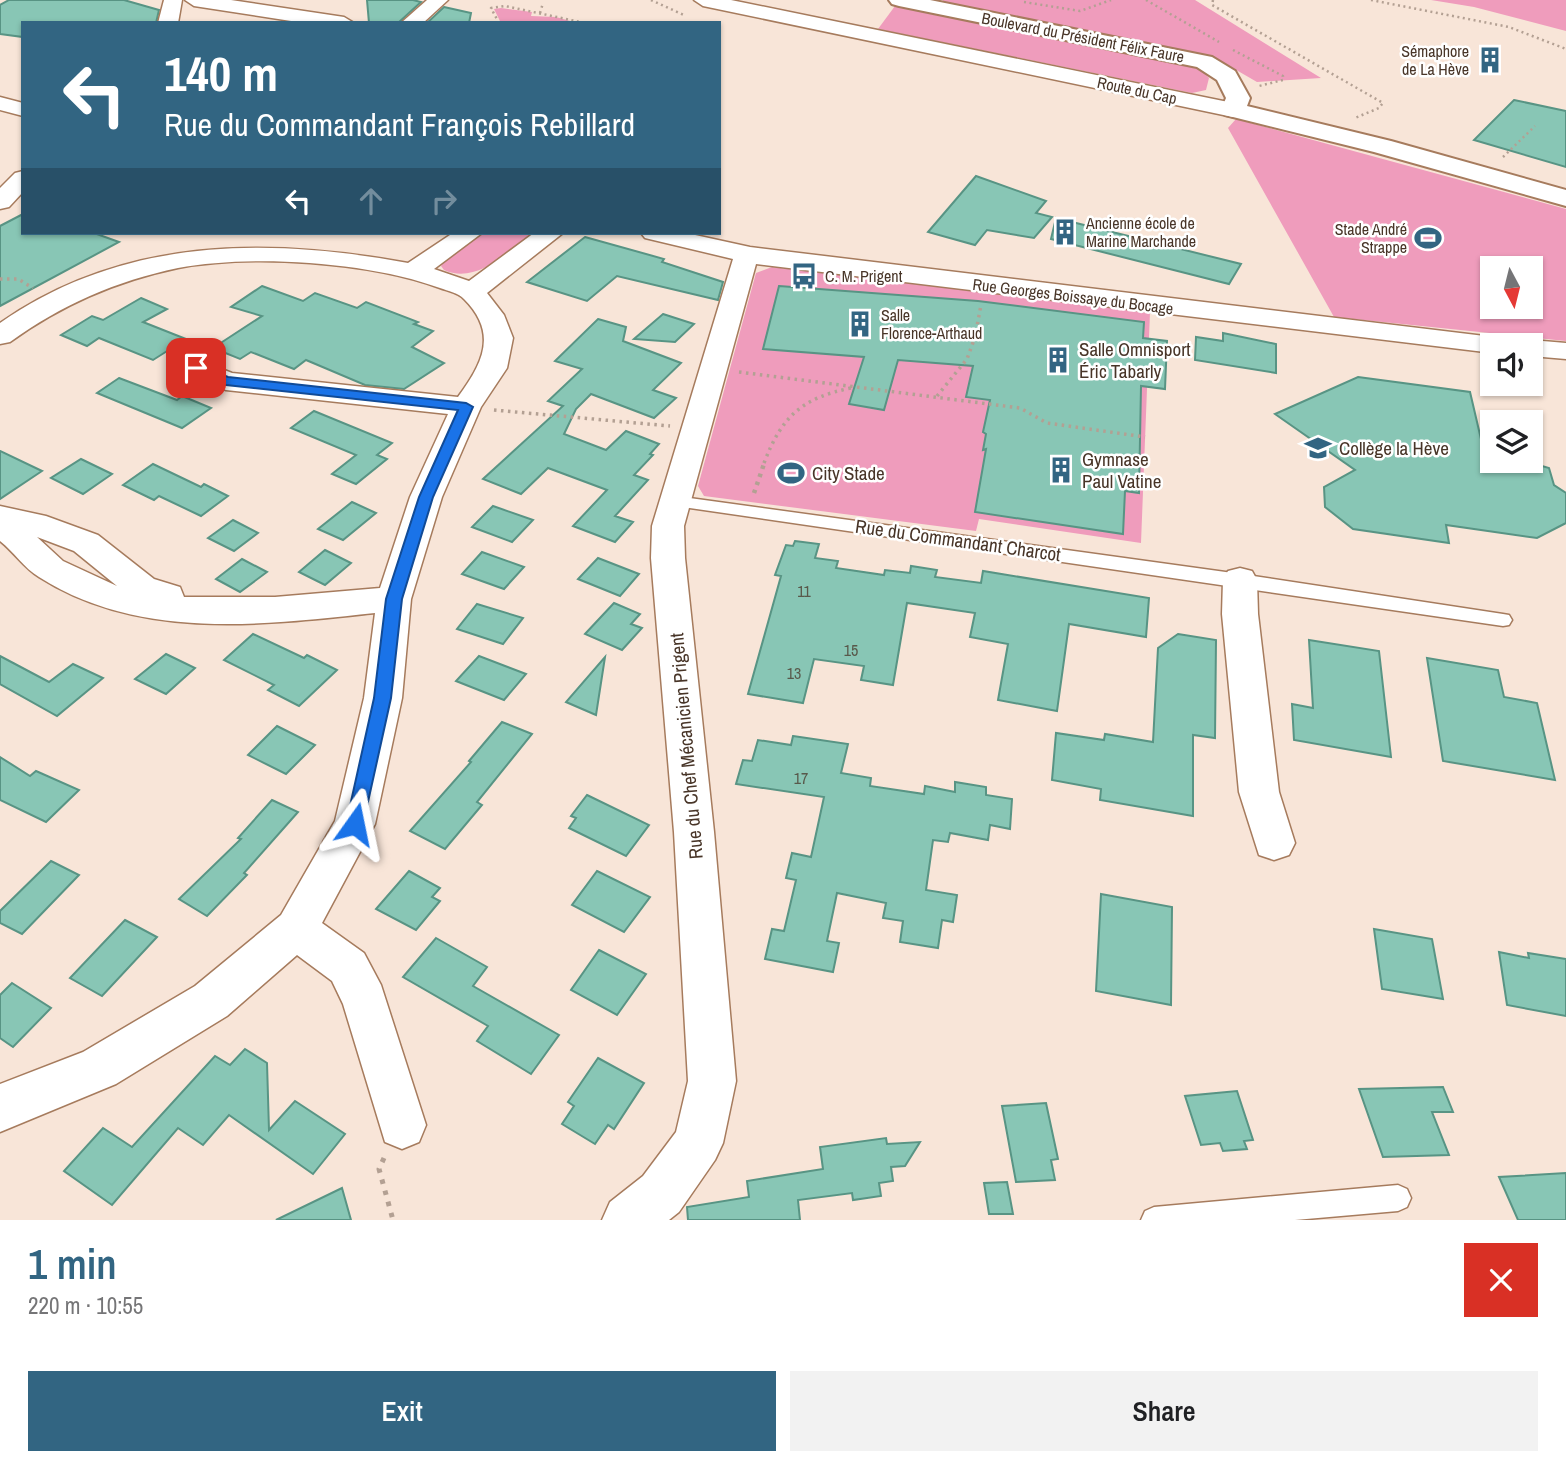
<!DOCTYPE html>
<html lang="en">
<head>
<meta charset="utf-8">
<style>
  :root { --surface:#fff; --page:#f2f2f2; --text:#202124; --muted:#757577; --accent:#326582 }
  body { margin:0; font-family:"Archivo Narrow",sans-serif; background:var(--page); color:var(--text); height:100vh; display:flex; flex-direction:column; font-size:26px; white-space:nowrap }
  * { box-sizing:border-box; margin:0 }
  p { font-size:23px; color:var(--muted) }
  .icon { flex:none; width:38px; height:38px; fill:none; stroke:currentColor; stroke-width:2; stroke-linecap:round; stroke-linejoin:round }
  .map { position:relative; height:1220px; overflow:hidden }
  .side { display:flex; flex-direction:column; background:var(--surface); flex:1 }
  .side>* { flex:none }
  .top-card { position:absolute; left:21px; top:21px; width:700px; height:214px; border-radius:0px; box-shadow:0 2px 5px #0004; background:#326582; color:#fff; overflow:hidden }
  .needle { width:46px; rotate:173deg }
  .buttons { position:absolute; left:1480px; top:256px; display:grid; gap:14px }
  .buttons a { display:grid; place-items:center; width:63px; height:63px; border-radius:0px; background:var(--surface); box-shadow:0 2px 5px #0004; font-size:35px }
  .pin { position:absolute; display:grid; place-items:center; width:60px; height:60px; color:#fff; margin:-30px; border-radius:14px; box-shadow:0 4px 10px #0006 }
  .me { position:absolute; width:77px; margin:-38px; rotate:12deg; stroke-linejoin:round; filter:drop-shadow(0 0 5px #0008) }
  .turn { display:flex; align-items:center; gap:24px; height:147px; padding:0 28px; font-size:32px }
  .turn .icon { width:91px; height:91px; stroke-width:2.5 }
  .turn b { display:block; font-size:49px; line-height:60px }
  .lanes { display:flex; align-items:center; height:66px; padding:0 28px; background:#0003; justify-content:center; gap:35px; direction:ltr }
  .lanes .off { opacity:.35 }
  .round { display:grid; place-items:center; flex:none; width:74px; height:74px; border-radius:0px; background:var(--page) }
  .headline { display:flex; align-items:center; justify-content:space-between; height:119px; padding:0 28px }
  h1 { font-size:42px; font-weight:600; line-height:52px; color:var(--accent) }
  .primary-button { display:flex; gap:14px; margin-top:auto; padding:14px 28px }
  .primary-button a { flex:1; height:80px; border-radius:0px; background:var(--accent); color:#fff; font-size:28px; font-weight:600; line-height:80px; text-align:center }
  .primary-button a+a { background:var(--page); color:var(--text) }
  .map>svg:first-child { display:block }
</style>
</head>
<body>
<div class="map">
<svg width="1566" height="1220" viewBox="0 0 1566 1220">
  <rect width="100%" height="100%" fill="#f8e5d8"/>
  <!-- green -->
  <g fill="#ef9cbc" fill-rule="evenodd">
    <path d="M943,0H1195L1321,78L1257,82L1212,56L941,3Z"/>
    <path d="M1431,0H1566V31L1474,7Z"/>
    <path d="M895,6L1179,62L1200,68L1209,78L1206,90L1192,93L878,29Z"/>
    <path d="M501,8L532,12L531,16L556,17L577,23H501L494,9Z"/>
    <path d="M1236,119L1566,209V341L1334,317L1228,128ZM1493,268H1531V306H1493Z"/>
    <path d="M484,233H534C509,251 477,285 444,270L441,266L447,258Z"/>
    <path d="M772,267L1150,312L1141,543L979,519L976,531L704,496L698,486L756,273Z"/>
  </g>
  <!-- building -->
  <g fill="#88c6b5" stroke="#589484" stroke-width="2">
    <path d="M9,0H124L159,10L156,23H23V37L0,34V5Z"/>
    <path d="M367,0H413L421,2L398,23H369Z"/>
    <path d="M444,7L471,13L469,23H427Z"/>
    <path d="M1514,100L1566,111V167L1474,140Z"/>
    <path d="M976,176L1046,201L1036,213L1052,217L1034,238L987,230L975,245L928,232Z"/>
    <path d="M23,214V233H94L119,242L0,306V226Z"/>
    <path d="M1056,218L1241,264L1229,284L1051,239Z"/>
    <path d="M585,237L664,259L662,262L723,282L718,300L617,276L587,301L527,282Z"/>
    <path d="M262,286L303,301L315,293L357,308L366,302L418,322L414,324L433,331L412,347L444,363L404,389L365,385L306,360L294,369L251,352L240,359L213,348L262,316L231,307Z"/>
    <path d="M779,286L978,301L1144,322L1143,338L1167,341L1165,389L1141,386L1139,493L1125,491L1123,534L975,512L986,449L983,450L986,434L983,432L990,400L966,397L973,366L898,360L884,410L849,404L864,357L763,349Z"/>
    <path d="M141,298L167,309L143,322L186,339L153,360L99,338L87,346L61,335L92,316L103,320Z"/>
    <path d="M663,314L694,324L675,342L634,339Z"/>
    <path d="M598,319L626,327L623,341L681,363L653,390L676,398L654,418L591,394L576,409L564,434L606,450L626,431L659,444L650,454L653,455L634,475L648,480L615,516L633,522L615,542L573,526L607,490L548,468L521,494L483,479L563,406L548,401L582,369L555,361Z"/>
    <path d="M1223,333L1276,344V373L1195,360L1196,337L1223,341Z"/>
    <path d="M1358,377L1470,392L1481,439L1493,446V460H1515L1519,463L1525,461L1549,468L1554,485L1566,493V523L1537,538L1446,525L1449,543L1353,529L1325,507L1324,487L1355,470L1275,414Z"/>
    <path d="M119,378L177,400L182,396L211,408L182,428L97,393Z"/>
    <path d="M314,411L392,443L377,455L387,459L356,484L332,474L356,455L291,428Z"/>
    <path d="M0,451L42,471L0,499Z"/>
    <path d="M81,459L112,474L83,494L51,478Z"/>
    <path d="M153,464L201,487L204,484L228,496L201,516L159,496L154,500L123,485Z"/>
    <path d="M352,502L376,513L343,540L318,529Z"/>
    <path d="M493,506L533,520L512,542L472,527Z"/>
    <path d="M233,520L258,533L234,551L208,538Z"/>
    <path d="M795,541L819,544L815,558L838,561L836,568L884,575L885,570L910,573L911,566L937,570L935,577L981,583L983,571L1149,598L1146,637L1069,624L1057,711L998,700L1008,644L970,637L975,613L907,603L893,685L861,680L864,666L814,659L803,703L748,694L781,576L775,575L786,545L793,546Z"/>
    <path d="M325,550L351,563L325,585L299,572Z"/>
    <path d="M482,552L524,567L504,589L462,574Z"/>
    <path d="M598,558L639,574L620,596L578,579Z"/>
    <path d="M242,559L267,572L240,592L216,579Z"/>
    <path d="M614,603L640,614L631,624L642,628L622,650L585,634Z"/>
    <path d="M477,604L523,618L503,644L457,629Z"/>
    <path d="M253,634L304,658L307,655L337,670L299,706L268,690L274,685L224,660Z"/>
    <path d="M1178,634L1216,640L1215,738L1193,735V816L1100,800L1101,789L1052,780L1056,733L1104,740L1105,734L1153,742L1158,648Z"/>
    <path d="M1309,640L1379,651L1391,757L1294,740L1292,704L1313,708Z"/>
    <path d="M166,654L195,668L166,694L135,679Z"/>
    <path d="M0,656L49,682L73,664L103,678L57,716L0,684Z"/>
    <path d="M479,656L526,674L504,700L456,681Z"/>
    <path d="M605,657L596,715L566,702Z"/>
    <path d="M1427,658L1498,670L1504,697L1537,703L1555,780L1443,761Z"/>
    <path d="M502,722L532,734L477,802L482,805L445,849L410,831L471,762L469,761Z"/>
    <path d="M277,726L315,745L286,774L248,755Z"/>
    <path d="M793,736L848,744L841,773L871,778L870,786L924,794L925,786L955,792V782L986,787V795L1012,799L1010,829L990,825L988,840L950,833L948,842L933,840L926,890L957,895L953,922L942,920L938,948L900,942L903,921L883,918L886,903L837,893L827,941L839,943L833,972L765,959L772,929L784,931L796,880L786,878L792,853L811,857L824,797L736,784L743,760L752,761L758,740L791,745Z"/>
    <path d="M0,757L30,776L36,771L79,790L46,822L0,800Z"/>
    <path d="M587,795L649,825L626,856L569,828L576,818L571,816Z"/>
    <path d="M272,800L298,812L244,873L247,875L207,916L179,899L241,839L238,838Z"/>
    <path d="M51,861L79,875L22,934L0,923V911Z"/>
    <path d="M409,871L440,888L432,897L440,901L416,930L376,909Z"/>
    <path d="M597,871L650,897L624,932L572,905Z"/>
    <path d="M1101,894L1172,907L1171,1005L1096,991Z"/>
    <path d="M125,920L157,937L102,996L70,978Z"/>
    <path d="M1374,929L1432,939L1443,999L1382,989Z"/>
    <path d="M436,938L487,967L473,986L559,1035L531,1074L477,1041L488,1026L403,977Z"/>
    <path d="M599,950L646,974L617,1015L571,990Z"/>
    <path d="M1499,952L1529,958L1528,953L1566,959V1016L1507,1005Z"/>
    <path d="M12,983L51,1008L13,1047L0,1038V995Z"/>
    <path d="M245,1049L267,1063L269,1130L295,1101L345,1134L313,1174L229,1115L203,1145L178,1128L112,1205L64,1171L103,1128L132,1147L215,1056L230,1065Z"/>
    <path d="M598,1058L644,1083L614,1129L608,1125L595,1144L562,1124L574,1106L568,1102Z"/>
    <path d="M1443,1087L1453,1112H1432L1449,1155L1383,1157L1359,1089Z"/>
    <path d="M1237,1091L1253,1140L1244,1141L1247,1149L1223,1151L1220,1143L1201,1145L1185,1096Z"/>
    <path d="M1046,1103L1058,1159L1051,1160L1055,1180L1016,1182L1002,1106Z"/>
    <path d="M886,1138L887,1144L920,1142L905,1166L891,1167L893,1181L879,1183L881,1196L853,1200L852,1193L798,1200L800,1220H688L687,1207L749,1197L747,1181L823,1169L820,1147Z"/>
    <path d="M1566,1173V1220H1518L1499,1177Z"/>
    <path d="M1007,1182L1013,1214H989L984,1183Z"/>
    <path d="M342,1188L351,1220H276Z"/>
  </g>
  <g fill="none" stroke-linecap="round" stroke-linejoin="round">
    <!-- lane casing -->
    <g stroke="#a67b5d" stroke-width="3">
      <g id="lane">
        <path d="M675,496L1240,574L1503,614L1509,615L1512,620L1509,625L1503,626L669,505L667,501Z"/>
        <path d="M1398,1185L1407,1189L1411,1198L1407,1207L1398,1211L1295,1220H1141L1145,1211L1154,1207Z"/>
      </g>
    </g>
    <!-- street casing -->
    <g stroke="#a67b5d" stroke-width="3">
      <g id="street">
        <path d="M164,0H182L178,23H158Z"/>
        <path d="M185,0H231L344,17L354,23H304L194,6Z"/>
        <path d="M427,0H448L423,23H401Z"/>
        <path d="M694,0H731L1233,103L1241,105L1244,110L1241,115L1233,117L703,6Z"/>
        <path d="M0,97L23,103V116L0,110Z"/>
        <path d="M23,171V192L9,207L0,209V188L15,173Z"/>
        <path d="M453,233H482L434,269L469,281L534,233H563L487,293L504,315L513,338L507,368L481,407L442,497L411,599L402,698L375,824L322,923L364,953L381,985L426,1125L419,1142L402,1149L385,1142L343,1004L332,981L297,955L227,1016L116,1084L0,1132V1084L83,1052L195,986L281,915L335,821L364,698L375,613C263,625 139,641 39,577C24,568 14,552 0,541V506L46,516L98,535L154,579L180,587L184,597H275L380,588L410,497L448,414L226,390L186,374L182,368L186,362L196,359L232,373L458,397C482,364 499,334 464,299C459,293 448,291 440,288C369,262 253,254 178,268C116,281 61,305 10,342L0,344V323C123,237 267,237 408,263ZM37,537L74,551L117,586L63,561Z"/>
        <path d="M641,233H686L750,247L1493,337L1503,339L1507,345H1493V353L756,264L684,526L685,558L714,832L736,1081L723,1143L715,1160L679,1212L669,1220H602L610,1202L643,1176L676,1132L688,1081L674,832L651,558L652,526L733,259L645,238Z"/>
        <path d="M1531,340L1566,343V359L1531,356V345H1519Z"/>
        <path d="M1240,568L1252,571L1257,580L1258,614L1279,792L1295,843L1289,855L1274,860L1259,855L1239,792L1222,614L1223,580L1228,571Z"/>
      </g>
    </g>
    <!-- secondary casing -->
    <g stroke="#a67b5d" stroke-width="4">
      <path id="secondary" d="M889,0H930L1212,57L1235,71L1250,98L1247,106L1391,141L1566,190V206L1374,152L1225,115L1221,110L1226,98L1217,80L1197,67L899,6L892,4Z"/>
    </g>
    <!-- path-far3 -->
    <g stroke="#b3a093" stroke-width="2.5" stroke-dasharray="2 3.5" stroke-linecap="butt">
      <path d="M651,0L686,16"/>
      <path d="M1146,0L1219,42"/>
      <path d="M1213,0L1212,5L1383,103L1379,108L1355,118"/>
      <path d="M1371,0L1509,27L1566,49"/>
      <path d="M1024,2L1080,11L1111,0"/>
      <path d="M540,13L543,3"/>
      <path d="M499,23L491,8L505,6L585,23"/>
      <path d="M1233,50L1283,76V80L1259,86"/>
      <path d="M1503,157L1535,126"/>
    </g>
    <!-- path-far2 -->
    <g stroke="#b3a093" stroke-width="3.5" stroke-dasharray="2.5 4.5" stroke-linecap="butt">
      <path d="M0,279H18L33,288"/>
      <path d="M739,372L1020,408L1047,423L1145,437"/>
      <path d="M937,396L967,359L975,337L981,305"/>
      <path d="M494,410L670,426"/>
      <path d="M764,463C782,416 802,398 851,388"/>
    </g>
    <!-- path-far1 -->
    <path stroke="#b3a093" stroke-width="4.5" stroke-dasharray="3.5 5" stroke-linecap="butt" d="M754,493L765,461"/>
    <!-- path -->
    <path stroke="#b3a093" stroke-width="5" stroke-dasharray="4.5 7" stroke-linecap="butt" d="M384,1158L379,1169L393,1220"/>
    <!-- lane -->
    <use href="#lane" fill="#fff" fill-rule="evenodd"/>
    <!-- street -->
    <use href="#street" fill="#fff" fill-rule="evenodd"/>
    <!-- secondary -->
    <use href="#secondary" fill="#fff" fill-rule="evenodd"/>
  </g>
  <!-- route -->
  <path fill="#1a73e8" stroke="#114b97" stroke-width="2" d="M196,364L228,377L466,403L473,407L433,497L402,599L391,698L362,829L355,831L349,829L346,824L374,698L386,599L419,497L458,410L226,385L191,371L189,368Z"/>
  <!-- icons -->
  <defs>
    <g id="building-bare" transform="scale(2.1)"><path d="M-4-6H4V6H1V3H-1V6H-4ZM-2.5-4.3h1.7v1.8h-1.7ZM.8-4.3h1.7v1.8H.8ZM-2.5-1h1.7V.8h-1.7ZM.8-1h1.7V.8H.8Z" fill="#326582" stroke="#fff" stroke-width="2.5" paint-order="stroke"/></g>
    <g id="stadium-bare" transform="scale(2.1)"><path d="M0-5a6.5 5 0 1 0 0 10a6.5 5 0 1 0 0-10ZM-3.5-1.8h7v3.6h-7Z" fill="#326582" stroke="#fff" stroke-width="2.5" paint-order="stroke"/></g>
    <g id="bus-bare" transform="scale(2.1)"><path d="M-5-6H5V4H4V6H2V4H-2V6H-4V4H-5ZM-3.5-4V0h7V-4ZM-3.5 1.2v1.5H-2V1.2ZM2 1.2v1.5H3.5V1.2Z" fill="#326582" stroke="#fff" stroke-width="2.5" paint-order="stroke"/></g>
    <g id="school-bare" transform="scale(2.1)"><path d="M0-5L7-2L0 1L-7-2ZM-4 1L0 2.5L4 1V4Q0 6-4 4Z" fill="#326582" stroke="#fff" stroke-width="2.5" paint-order="stroke"/></g>
  </defs>
  <g fill-rule="evenodd">
    <use href="#building-bare" x="1490" y="60"/>
    <use href="#building-bare" x="1065" y="232"/>
    <use href="#stadium-bare" x="1428" y="238"/>
    <use href="#bus-bare" x="804" y="276"/>
    <use href="#building-bare" x="860" y="324"/>
    <use href="#building-bare" x="1058" y="360"/>
    <use href="#school-bare" x="1318" y="448"/>
    <use href="#building-bare" x="1061" y="470"/>
    <use href="#stadium-bare" x="791" y="473"/>
  </g>
  <g text-anchor="middle" stroke-width="5" stroke-linejoin="round" paint-order="stroke">
    <!-- far-street labels -->
    <g font-size="16" fill="#483528" stroke="#fff">
      <text transform="translate(1083 37) rotate(11)" y="6">Boulevard du Président Félix Faure</text>
      <text transform="translate(1137 90) rotate(12)" y="6">Route du Cap</text>
      <text transform="translate(1073 296) rotate(7)" y="6">Rue Georges Boissaye du Bocage</text>
    </g>
    <!-- far-poi labels -->
    <g font-size="16" fill="#483528" stroke="#fff" text-anchor="start">
      <text x="1469" y="57" text-anchor="end">Sémaphore<tspan x="1469" dy="18">de La Hève</tspan></text>
      <text x="1086" y="229">Ancienne école de<tspan x="1086" dy="18">Marine Marchande</tspan></text>
      <text x="1407" y="235" text-anchor="end">Stade André<tspan x="1407" dy="18">Strappe</tspan></text>
      <text x="825" y="282">C. M. Prigent</text>
      <text x="881" y="321">Salle<tspan x="881" dy="18">Florence-Arthaud</tspan></text>
    </g>
    <!-- number labels -->
    <g font-size="16" fill="#58594b">
      <text x="804" y="597">11</text>
      <text x="851" y="656">15</text>
      <text x="794" y="679">13</text>
      <text x="801" y="784">17</text>
    </g>
    <!-- poi labels -->
    <g font-size="19" fill="#483528" stroke="#fff" text-anchor="start">
      <text x="1079" y="356">Salle Omnisport<tspan x="1079" dy="22">Éric Tabarly</tspan></text>
      <text x="1339" y="455">Collège la Hève</text>
      <text x="1082" y="466">Gymnase<tspan x="1082" dy="22">Paul Vatine</tspan></text>
      <text x="812" y="480">City Stade</text>
    </g>
    <!-- street labels -->
    <g font-size="19" fill="#483528" stroke="#fff">
      <text transform="translate(958 540) rotate(8)" y="7">Rue du Commandant Charcot</text>
      <text transform="translate(686 746) rotate(-95)" y="7">Rue du Chef Mécanicien Prigent</text>
    </g>
  </g>
</svg>
<div class="buttons">
<a><svg class="needle" viewBox="-14 -14 28 28"><path d="M0-13l5 13h-10z" fill="#e53935"/><path d="M0 13l5-13h-10z" fill="#757577"/></svg></a>
<a><svg class="icon" aria-label="sound" viewBox="0 0 24 24"><path d="M4 9h4l5-4v14l-5-4H4zM17 9q2 3 0 6"/></svg></a>
<a><svg class="icon" aria-label="layers" viewBox="0 0 24 24"><path d="M12 4l9 5-9 5-9-5zM3 14l9 5 9-5"/></svg></a>
</div>
<div class="pin" style="left:196px;top:368px;background:#d93025"><svg class="icon" aria-label="arrive" viewBox="0 0 24 24"><path d="M6 21V4h12l-3 4 3 4H6"/></svg></div>
<svg class="me" style="left:355px;top:824px" viewBox="-20 -20 40 40"><path d="M0-17L14 15 0 8-14 15z" fill="#1a73e8" stroke="#fff" stroke-width="4"/></svg>
<div class="top-card">
<div class="turn"><svg class="icon" aria-label="left" viewBox="0 0 24 24"><path d="M17 20v-9H6M10 6l-5 5 5 5"/></svg><div><b>140 m</b>Rue du Commandant François Rebillard</div></div>
<div class="lanes"><svg class="icon" aria-label="left" viewBox="0 0 24 24"><path d="M17 20v-9H6M10 6l-5 5 5 5"/></svg><svg class="icon off" aria-label="ahead" viewBox="0 0 24 24"><path d="M12 20V5M6 11l6-6 6 6"/></svg><svg class="icon off" aria-label="right" viewBox="0 0 24 24"><path d="M7 20v-9h11M14 6l5 5-5 5"/></svg></div>
</div>
</div>
<section class="side">
<div class="headline"><div><h1>1 min</h1><p>220 m · 10:55</p></div><a class="round" style="background:#d93025;color:#fff"><svg class="icon" aria-label="close" viewBox="0 0 24 24"><path d="M6 6l12 12M18 6L6 18"/></svg></a></div>
<div class="primary-button"><a>Exit</a><a>Share</a></div>
</section>
</body>
</html>
